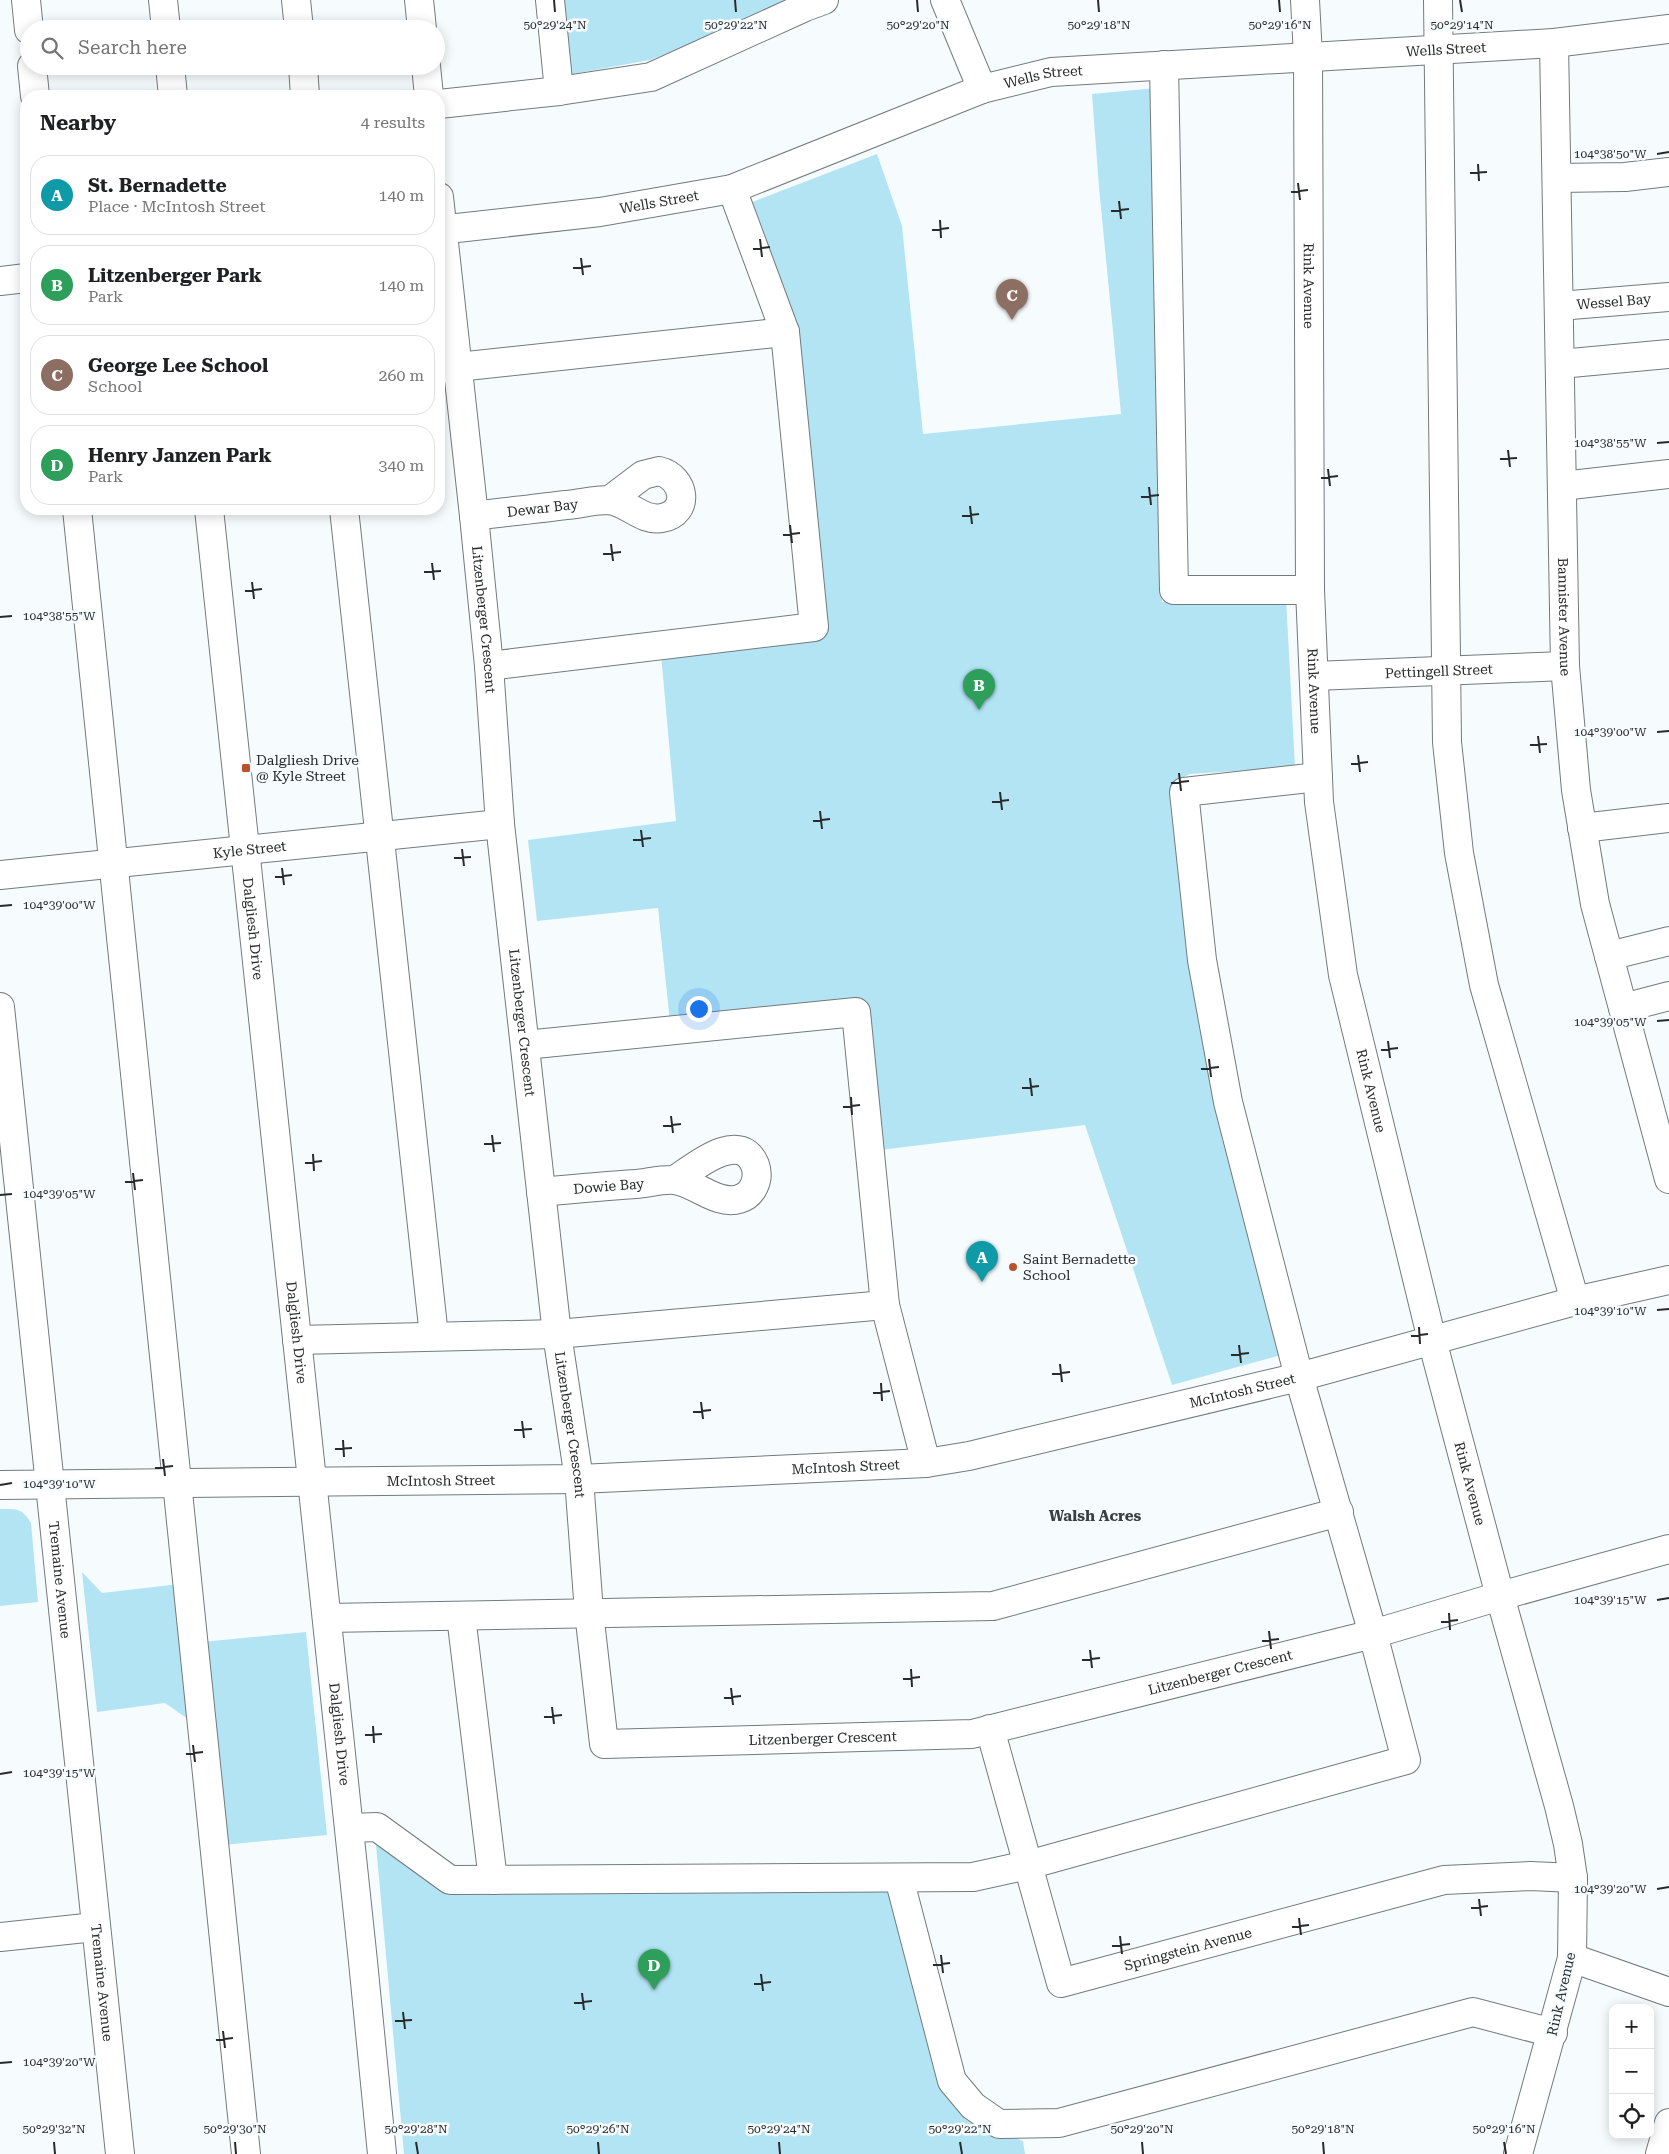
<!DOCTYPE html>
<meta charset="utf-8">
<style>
:root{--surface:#fff;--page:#f6f6f6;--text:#202124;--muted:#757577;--line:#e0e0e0;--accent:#111827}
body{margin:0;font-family:"Roboto Serif",serif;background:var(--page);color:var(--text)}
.controls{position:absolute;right:15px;bottom:15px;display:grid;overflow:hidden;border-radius:10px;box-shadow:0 2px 12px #0003}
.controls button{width:45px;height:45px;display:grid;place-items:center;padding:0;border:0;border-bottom:1px solid var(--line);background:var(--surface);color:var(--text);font:25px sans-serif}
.you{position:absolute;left:698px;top:1008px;width:18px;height:18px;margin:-12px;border:4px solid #fff;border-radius:50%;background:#1a73e8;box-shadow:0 0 0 8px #1a73e833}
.badge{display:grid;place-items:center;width:32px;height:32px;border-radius:50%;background:var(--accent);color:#fff;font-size:16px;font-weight:700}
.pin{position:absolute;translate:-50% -41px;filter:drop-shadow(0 1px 2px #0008)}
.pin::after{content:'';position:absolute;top:26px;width:18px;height:15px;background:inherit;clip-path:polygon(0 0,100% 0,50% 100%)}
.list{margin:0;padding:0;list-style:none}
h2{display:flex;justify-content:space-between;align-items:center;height:65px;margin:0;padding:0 20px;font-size:21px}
h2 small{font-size:16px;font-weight:400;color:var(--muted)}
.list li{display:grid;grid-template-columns:32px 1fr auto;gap:15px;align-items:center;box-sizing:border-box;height:80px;margin:0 10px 10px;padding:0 10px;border:1px solid var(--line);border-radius:20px}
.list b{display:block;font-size:19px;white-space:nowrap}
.list p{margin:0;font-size:16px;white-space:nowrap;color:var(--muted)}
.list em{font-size:16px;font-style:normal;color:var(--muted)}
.icon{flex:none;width:28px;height:28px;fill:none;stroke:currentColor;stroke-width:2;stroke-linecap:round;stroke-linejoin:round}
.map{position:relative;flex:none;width:1669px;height:2154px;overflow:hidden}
.search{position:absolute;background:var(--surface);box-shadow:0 2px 12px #0003;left:20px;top:20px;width:425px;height:55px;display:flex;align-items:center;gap:12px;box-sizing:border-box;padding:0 18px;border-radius:28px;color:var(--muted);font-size:19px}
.panel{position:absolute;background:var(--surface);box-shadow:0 2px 12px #0003;left:20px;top:90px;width:425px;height:425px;border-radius:20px}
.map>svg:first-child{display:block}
.green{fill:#b3e4f4}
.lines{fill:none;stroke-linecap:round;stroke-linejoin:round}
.minor-casing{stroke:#747a7c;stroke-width:30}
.minor{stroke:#fff;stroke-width:28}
.ticks{fill:none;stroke:#282a2b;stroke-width:2}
.poi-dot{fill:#b9512b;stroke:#f6fcfe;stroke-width:2}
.labels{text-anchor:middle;stroke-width:5;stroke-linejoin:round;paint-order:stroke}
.street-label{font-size:14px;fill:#282a2b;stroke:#f6fcfe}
.poi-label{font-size:14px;fill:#282a2b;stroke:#f6fcfe;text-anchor:start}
.neighbourhood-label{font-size:15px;font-weight:bold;fill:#3a3f41;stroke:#f6fcfe}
.ticks-label{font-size:12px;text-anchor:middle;fill:#282a2b;stroke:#f6fcfe;stroke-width:5;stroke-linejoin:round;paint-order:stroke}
</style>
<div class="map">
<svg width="1669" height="2154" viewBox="0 0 1669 2154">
<rect width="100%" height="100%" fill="#f6fcfe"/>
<!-- green -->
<path class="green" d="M 561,0 L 787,0 L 789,4 L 650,60 L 567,75 Z
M 1156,88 L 1162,602 L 1286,598 L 1295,767 L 1190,774 L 1173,782 L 1173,819 L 1191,953 L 1281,1355 L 1172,1385 L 1085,1125 L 880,1150 L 866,1002 L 793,1007 L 670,1022 L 658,908 L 537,921 L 528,840 L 676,821 L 661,654 L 825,634 L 750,203 L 877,154 L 902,226 L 923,434 L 1121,414 L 1099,187 L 1092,94 Z
M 0,1509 C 17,1509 22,1508 31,1523 L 38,1602 L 0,1606 Z
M 82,1572 L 102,1593 L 179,1584 L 195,1724 L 165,1703 L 97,1712 Z
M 306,1632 L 327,1835 L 223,1845 L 202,1642 Z
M 375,1834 L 452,1891 L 892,1887 L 946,2089 L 993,2129 L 1023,2141 L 1025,2154 L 404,2154 Z"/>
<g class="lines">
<defs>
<g id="minor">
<path d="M 26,0 L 29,30"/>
<path d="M 163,0 L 166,29"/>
<path d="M 296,0 L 299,29"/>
<path d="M 419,0 L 422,29"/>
<path d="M 550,0 L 559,91"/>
<path d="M 945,0 L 982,89"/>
<path id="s1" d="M 1305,0 L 1308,56 L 1310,590 L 1319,802 L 1343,975 L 1432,1340 L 1500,1596 L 1559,1806 L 1568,1844 L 1573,1878 L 1572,1958 L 1518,2154"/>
<path d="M 1438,0 L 1447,742 L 1459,853 L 1484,985 L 1575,1301"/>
<path id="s2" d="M 1554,43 L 1565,666 L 1576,790 L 1595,904 L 1669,1179"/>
<path d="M 1164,65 L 1174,590 L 1310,590"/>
<path d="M 32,66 L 35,96"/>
<path d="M 170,66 L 173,96"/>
<path d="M 303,66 L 305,96"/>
<path d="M 426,66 L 429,96"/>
<path d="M 439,104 L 559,91 L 651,77 L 805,7 L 824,0"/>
<path d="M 1557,178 L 1625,177 L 1669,172"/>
<path id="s3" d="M 439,197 L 474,516 L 489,666 L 500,824 L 557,1334 L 579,1479 L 589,1612 L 604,1744 L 972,1734 L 1373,1634 L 1500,1596 L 1669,1549"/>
<path id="s4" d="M 439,230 L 600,212 L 732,189 L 982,89 L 1051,72 L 1554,43 L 1669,29"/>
<path d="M 0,281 L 26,278"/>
<path id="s5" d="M 1559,306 L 1669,297"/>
<path d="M 1560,364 L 1669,354"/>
<path d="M 439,369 L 785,332"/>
<path d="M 1562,486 L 1669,474"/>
<path d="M 77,509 L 246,2154"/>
<path id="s6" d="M 209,509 C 265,1057 329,1605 382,2154"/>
<path d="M 344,509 L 434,1336"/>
<path id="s7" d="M 474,516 C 505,512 535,509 566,505 C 580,504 594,500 608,500 C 627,501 642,522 662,518 C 691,513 685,477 659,471 L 643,475 L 610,500"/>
<path d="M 489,666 L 814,627 L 785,332 L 732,189"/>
<path id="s8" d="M 1314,676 L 1565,666"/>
<path d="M 1582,828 L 1669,818"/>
<path id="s9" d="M 0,875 L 500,824"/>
<path d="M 1609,956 L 1669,941"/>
<path id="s10" d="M 0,1007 L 120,2154"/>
<path d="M 1623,1008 L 1669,996"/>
<path d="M 525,1045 L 856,1012 L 885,1305 L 926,1463"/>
<path id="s11" d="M 541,1192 C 573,1189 605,1186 636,1184 C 648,1183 662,1179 674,1180 C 695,1182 717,1206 739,1199 C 753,1195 760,1179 755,1165 C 740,1128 693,1168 675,1180"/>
<path d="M 297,1340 L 557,1334 L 885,1305"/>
<path id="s12" d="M 0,1485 L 579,1479 L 926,1463 L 969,1456 L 1299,1377 L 1575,1301 L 1669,1280"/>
<path d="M 461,1616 L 493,1880"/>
<path d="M 327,1618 L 993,1606 L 1339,1512"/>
<path id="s13" d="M 990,1729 L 1061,1983 L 1444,1880 L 1531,1876 L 1573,1878"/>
<path d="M 351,1828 L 377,1827 L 450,1880 L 973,1877 L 1028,1865 L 1406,1760 L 1373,1634 L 1299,1377 L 1228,1102 L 1202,960 L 1184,792 L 1318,777"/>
<path d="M 899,1878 L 952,2081 L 973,2106 L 999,2124 L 1059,2123 L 1473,2012 L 1553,2033"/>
<path d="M 0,1937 L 95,1927"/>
<path d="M 1572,1958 L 1669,1992"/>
<path d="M 1660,2154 L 1669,2123"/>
</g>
</defs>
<!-- minor casing -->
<use href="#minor" class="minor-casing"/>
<!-- minor -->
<use href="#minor" class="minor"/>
</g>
<!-- ticks -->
<path class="ticks" d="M 554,0 L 555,12M 735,0 L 736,12M 917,0 L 918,12M 1098,0 L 1099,12M 1279,0 L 1280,12M 1460,0 L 1462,12M 1657,154 L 1669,152M 1478,164 L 1479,181M 1470,173 L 1487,172M 1298,183 L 1300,200M 1291,192 L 1308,190M 1119,201 L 1121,219M 1111,211 L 1129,209M 940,220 L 941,238M 932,230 L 949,228M 760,239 L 762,257M 753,249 L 770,247M 581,258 L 583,275M 573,268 L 591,266M 1657,443 L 1669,442M 1508,450 L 1510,467M 1500,459 L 1517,458M 1328,469 L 1330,486M 1321,478 L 1338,476M 1149,487 L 1151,505M 1141,497 L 1159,495M 970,506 L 972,524M 962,516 L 979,514M 790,525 L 792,543M 783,535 L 800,533M 611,544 L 613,561M 603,554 L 621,552M 432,563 L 434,580M 424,572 L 441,571M 252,582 L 254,599M 245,591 L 262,589M 0,617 L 12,616M 1657,732 L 1669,731M 1538,736 L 1540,753M 1530,745 L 1547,744M 1358,755 L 1360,772M 1351,764 L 1368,762M 1179,773 L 1181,791M 1171,783 L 1189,781M 1000,792 L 1002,810M 992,802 L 1009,800M 820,811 L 822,829M 813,821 L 830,819M 641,830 L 643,847M 633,840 L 651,838M 462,849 L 464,866M 454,858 L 471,857M 282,868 L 284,885M 275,877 L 292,875M 0,906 L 12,905M 1657,1021 L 1669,1020M 1388,1041 L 1390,1058M 1381,1050 L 1398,1048M 1209,1059 L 1211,1077M 1201,1069 L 1219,1067M 1030,1078 L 1032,1096M 1022,1088 L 1039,1086M 851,1097 L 852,1115M 843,1107 L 860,1105M 671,1116 L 673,1133M 663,1126 L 681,1124M 492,1135 L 494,1152M 484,1144 L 501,1143M 313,1154 L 314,1171M 305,1163 L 322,1161M 133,1173 L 135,1190M 125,1182 L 143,1180M 0,1195 L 12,1194M 1657,1310 L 1669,1309M 1419,1327 L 1420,1344M 1411,1336 L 1428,1334M 1239,1345 L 1241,1363M 1231,1355 L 1249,1353M 1060,1364 L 1062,1382M 1052,1374 L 1070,1372M 881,1383 L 882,1401M 873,1393 L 890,1391M 701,1402 L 703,1419M 693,1412 L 711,1410M 522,1421 L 524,1438M 514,1430 L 532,1429M 343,1440 L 344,1457M 335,1449 L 352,1448M 163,1459 L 165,1476M 155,1468 L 173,1466M 0,1485 L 12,1483M 1657,1600 L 1669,1598M 1449,1613 L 1450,1630M 1441,1622 L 1458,1620M 1269,1631 L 1271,1649M 1262,1641 L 1279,1639M 1090,1650 L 1092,1668M 1082,1660 L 1100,1658M 911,1669 L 912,1687M 903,1679 L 920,1677M 731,1688 L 733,1705M 724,1698 L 741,1696M 552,1707 L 554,1724M 544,1717 L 562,1715M 373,1726 L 374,1743M 365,1735 L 382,1734M 193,1745 L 195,1762M 186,1754 L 203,1752M 0,1774 L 12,1772M 1657,1889 L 1669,1887M 1479,1899 L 1481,1916M 1471,1908 L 1488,1906M 1299,1918 L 1301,1935M 1292,1927 L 1309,1925M 1120,1936 L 1122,1954M 1112,1946 L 1130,1944M 941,1955 L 943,1973M 933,1965 L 950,1963M 761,1974 L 763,1991M 754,1984 L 771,1982M 582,1993 L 584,2010M 574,2003 L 592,2001M 403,2012 L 405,2029M 395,2021 L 412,2020M 223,2031 L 225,2048M 216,2040 L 233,2038M 0,2063 L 12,2062M 54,2142 L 55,2154M 235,2142 L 236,2154M 416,2142 L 418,2154M 598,2142 L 599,2154M 779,2142 L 780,2154M 960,2142 L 962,2154M 1142,2142 L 1143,2154M 1323,2142 L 1324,2154M 1504,2142 L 1506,2154"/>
<!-- markers -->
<g class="poi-dot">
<rect x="241" y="763" width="10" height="10" rx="2.5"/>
<circle cx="1013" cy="1267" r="5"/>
</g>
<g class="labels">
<!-- street labels -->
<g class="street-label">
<text dy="5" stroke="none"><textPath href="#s4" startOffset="1032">Wells Street</textPath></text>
<text dy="5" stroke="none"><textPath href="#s4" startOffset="628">Wells Street</textPath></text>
<text dy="5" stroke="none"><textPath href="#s4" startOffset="222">Wells Street</textPath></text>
<text dy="5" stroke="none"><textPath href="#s1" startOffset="286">Rink Avenue</textPath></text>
<text dy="5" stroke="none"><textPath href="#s5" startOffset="55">Wessel Bay</textPath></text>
<text dy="5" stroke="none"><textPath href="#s7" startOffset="69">Dewar Bay</textPath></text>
<text dy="5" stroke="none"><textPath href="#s2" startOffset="574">Bannister Avenue</textPath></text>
<text dy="5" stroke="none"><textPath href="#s3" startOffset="425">Litzenberger Crescent</textPath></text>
<text dy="5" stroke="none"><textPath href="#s8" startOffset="125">Pettingell Street</textPath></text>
<text dy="5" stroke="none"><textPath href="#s1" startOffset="691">Rink Avenue</textPath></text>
<text dy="5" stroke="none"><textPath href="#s9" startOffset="251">Kyle Street</textPath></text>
<text dy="5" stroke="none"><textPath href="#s6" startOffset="422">Dalgliesh Drive</textPath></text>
<text dy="5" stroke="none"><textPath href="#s3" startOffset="830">Litzenberger Crescent</textPath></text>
<text dy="5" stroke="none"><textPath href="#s1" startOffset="1096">Rink Avenue</textPath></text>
<text dy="5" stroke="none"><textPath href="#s11" startOffset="68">Dowie Bay</textPath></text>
<text dy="5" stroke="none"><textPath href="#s6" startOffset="828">Dalgliesh Drive</textPath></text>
<text dy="5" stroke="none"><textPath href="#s12" startOffset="1251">McIntosh Street</textPath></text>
<text dy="5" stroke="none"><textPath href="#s3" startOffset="1235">Litzenberger Crescent</textPath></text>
<text dy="5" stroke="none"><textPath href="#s12" startOffset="846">McIntosh Street</textPath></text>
<text dy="5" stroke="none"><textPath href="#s12" startOffset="441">McIntosh Street</textPath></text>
<text dy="5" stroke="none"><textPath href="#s1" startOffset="1501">Rink Avenue</textPath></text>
<text dy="5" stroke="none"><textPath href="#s10" startOffset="576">Tremaine Avenue</textPath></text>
<text dy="5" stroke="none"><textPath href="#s3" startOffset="2180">Litzenberger Crescent</textPath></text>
<text dy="5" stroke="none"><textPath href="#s6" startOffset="1232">Dalgliesh Drive</textPath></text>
<text dy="5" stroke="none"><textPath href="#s3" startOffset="1775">Litzenberger Crescent</textPath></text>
<text dy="5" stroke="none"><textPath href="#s13" startOffset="395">Springstein Avenue</textPath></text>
<text dy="5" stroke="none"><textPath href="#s10" startOffset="981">Tremaine Avenue</textPath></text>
<text transform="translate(1561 1994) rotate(-77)" y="5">Rink Avenue</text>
</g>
<!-- poi labels -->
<g class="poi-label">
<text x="256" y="765">Dalgliesh Drive<tspan x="256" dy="16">@ Kyle Street</tspan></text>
<text x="1023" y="1264">Saint Bernadette<tspan x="1023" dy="16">School</tspan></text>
</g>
<!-- neighbourhood labels -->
<g class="neighbourhood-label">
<text x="1095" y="1521">Walsh Acres</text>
</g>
</g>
<g class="ticks-label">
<text x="555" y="29">50°29'24"N</text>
<text x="736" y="29">50°29'22"N</text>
<text x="918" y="29">50°29'20"N</text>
<text x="1099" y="29">50°29'18"N</text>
<text x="1280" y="29">50°29'16"N</text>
<text x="1462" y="29">50°29'14"N</text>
<text x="1610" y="158">104°38'50"W</text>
<text x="1610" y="447">104°38'55"W</text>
<text x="59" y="620">104°38'55"W</text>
<text x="1610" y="736">104°39'00"W</text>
<text x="59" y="909">104°39'00"W</text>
<text x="1610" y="1026">104°39'05"W</text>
<text x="59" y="1198">104°39'05"W</text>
<text x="1610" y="1315">104°39'10"W</text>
<text x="59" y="1488">104°39'10"W</text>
<text x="1610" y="1604">104°39'15"W</text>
<text x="59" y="1777">104°39'15"W</text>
<text x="1610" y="1893">104°39'20"W</text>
<text x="59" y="2066">104°39'20"W</text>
<text x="54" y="2133">50°29'32"N</text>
<text x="235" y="2133">50°29'30"N</text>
<text x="416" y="2133">50°29'28"N</text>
<text x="598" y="2133">50°29'26"N</text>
<text x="779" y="2133">50°29'24"N</text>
<text x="960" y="2133">50°29'22"N</text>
<text x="1142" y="2133">50°29'20"N</text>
<text x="1323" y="2133">50°29'18"N</text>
<text x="1504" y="2133">50°29'16"N</text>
</g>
</svg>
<div class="controls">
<button>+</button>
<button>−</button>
<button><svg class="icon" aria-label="locate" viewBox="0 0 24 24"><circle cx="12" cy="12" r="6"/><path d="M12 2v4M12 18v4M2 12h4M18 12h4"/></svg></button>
</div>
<div class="you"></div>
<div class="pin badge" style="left:982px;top:1282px;background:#0f9aa8">A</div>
<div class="pin badge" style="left:979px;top:710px;background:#2e9e5b">B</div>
<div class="pin badge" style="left:1012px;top:320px;background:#8d6e63">C</div>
<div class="pin badge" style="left:654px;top:1990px;background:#2e9e5b">D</div>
<div class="search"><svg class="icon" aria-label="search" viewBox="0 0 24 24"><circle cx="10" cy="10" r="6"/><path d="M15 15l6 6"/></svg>Search here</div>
<section class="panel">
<h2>Nearby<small>4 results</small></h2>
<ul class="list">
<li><span class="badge" style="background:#0f9aa8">A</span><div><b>St. Bernadette</b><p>Place · McIntosh Street</p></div><em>140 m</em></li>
<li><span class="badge" style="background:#2e9e5b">B</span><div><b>Litzenberger Park</b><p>Park</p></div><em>140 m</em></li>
<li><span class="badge" style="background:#8d6e63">C</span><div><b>George Lee School</b><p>School</p></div><em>260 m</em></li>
<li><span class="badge" style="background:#2e9e5b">D</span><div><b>Henry Janzen Park</b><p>Park</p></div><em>340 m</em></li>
</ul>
</section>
</div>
